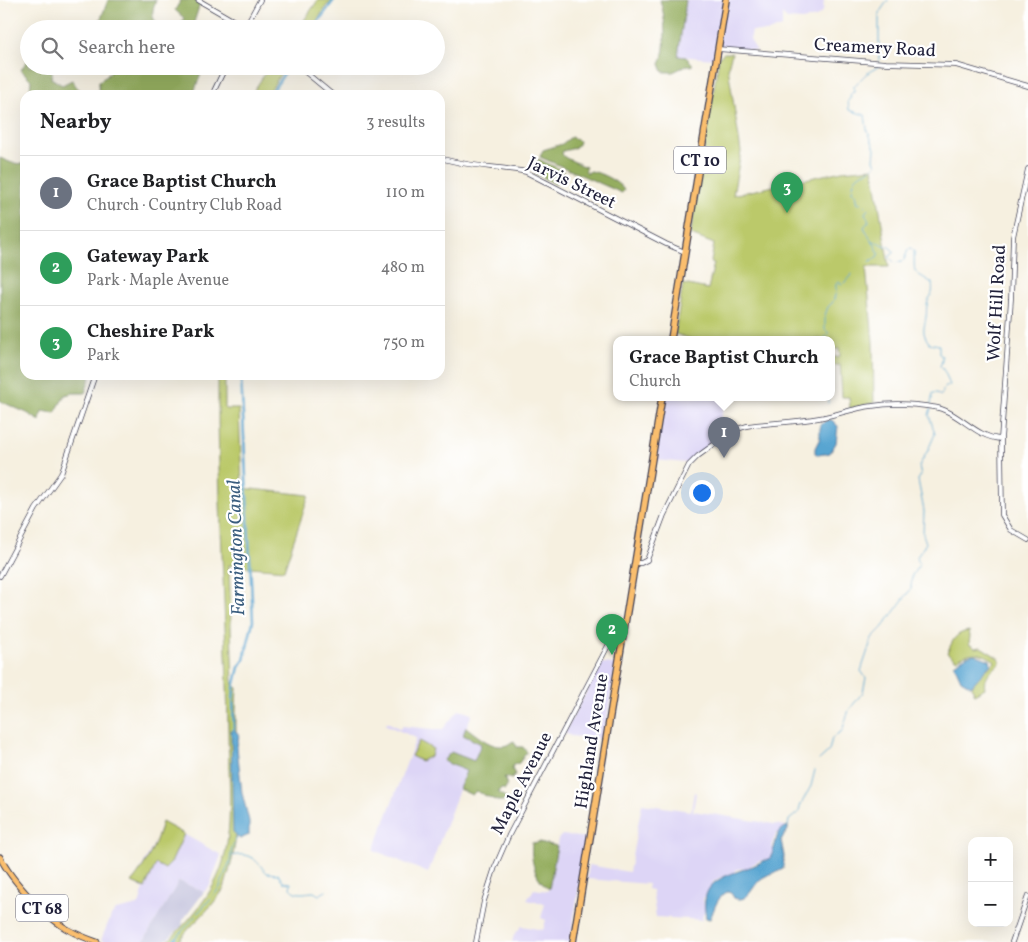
<!DOCTYPE html>
<meta charset="utf-8">
<style>
:root{--surface:#fff;--page:#f2f2f2;--text:#202124;--muted:#757577;--line:#e0e0e0;--accent:#0f766e}
body{margin:0;font-family:Vollkorn,serif;background:var(--page);color:var(--text)}
.controls{position:absolute;right:15px;bottom:15px;display:grid;overflow:hidden;border-radius:10px;box-shadow:0 5px 20px #0002}
.controls button{width:45px;height:45px;display:grid;place-items:center;padding:0;border:0;border-bottom:1px solid var(--line);background:var(--surface);color:var(--text);font:25px sans-serif}
.you{position:absolute;left:701px;top:492px;width:18px;height:18px;margin:-12px;border:4px solid #fff;border-radius:50%;background:#1a73e8;box-shadow:0 0 0 8px #1a73e833}
.badge{display:grid;place-items:center;width:32px;height:32px;border-radius:50%;background:var(--accent);color:#fff;font-size:16px;font-weight:700}
.pin{position:absolute;translate:-50% -41px;filter:drop-shadow(0 1px 2px #0008)}
.pin::after{content:'';position:absolute;top:26px;width:18px;height:15px;background:inherit;clip-path:polygon(0 0,100% 0,50% 100%)}
.popup{position:absolute;left:613px;top:336px;width:222px;height:65px;box-sizing:border-box;display:grid;place-content:center;border-radius:10px;background:var(--surface);filter:drop-shadow(0 1px 4px #0005);font-size:16px;white-space:nowrap;color:var(--muted)}
.popup b{font-size:19px;color:var(--text)}
.popup::after{content:'';position:absolute;left:50%;top:100%;margin-left:-10px;border:10px solid transparent;border-top-color:var(--surface)}
.list{margin:0;padding:0;list-style:none}
h2{display:flex;justify-content:space-between;align-items:center;height:65px;margin:0;padding:0 20px;font-size:21px}
h2 small{font-size:16px;font-weight:400;color:var(--muted)}
.list li{display:grid;grid-template-columns:32px 1fr auto;gap:15px;align-items:center;box-sizing:border-box;height:75px;padding:0 20px;border-top:1px solid var(--line)}
.list b{display:block;font-size:19px;white-space:nowrap}
.list p{margin:0;font-size:16px;white-space:nowrap;color:var(--muted)}
.list em{font-size:16px;font-style:normal;color:var(--muted)}
.icon{flex:none;width:28px;height:28px;fill:none;stroke:currentColor;stroke-width:2;stroke-linecap:round;stroke-linejoin:round}
.map{position:relative;flex:none;width:1028px;height:942px;overflow:hidden}
.search{position:absolute;background:var(--surface);box-shadow:0 5px 20px #0002;left:20px;top:20px;width:425px;height:55px;display:flex;align-items:center;gap:12px;box-sizing:border-box;padding:0 18px;border-radius:28px;color:var(--muted);font-size:19px}
.panel{position:absolute;background:var(--surface);box-shadow:0 5px 20px #0002;left:20px;top:90px;width:425px;height:290px;border-radius:15px}
.map>svg:first-child{display:block}
.built{fill:#ddd5f6}
.industrial{fill:#c2c1dc}
.green{fill:#bbc96b;stroke:#6e7653}
.forest{fill:#94ad5f;stroke:#5b684d}
.water{fill:#58a5d1;stroke:#3d6486}
.lines{fill:none;stroke-linecap:round;stroke-linejoin:round}
.stream{stroke:#58a5d1;stroke-width:1}
.canal{stroke:#58a5d1;stroke-width:2.5}
.minor-casing{stroke:#424154;stroke-width:5.5}
.major-casing{stroke:#424154;stroke-width:7}
.highway-casing{stroke:#424154;stroke-width:8}
.minor{stroke:#fff;stroke-width:4}
.major{stroke:#fabe6e;stroke-width:5}
.highway{stroke:#fabe6e;stroke-width:5.5}
.labels{text-anchor:middle;stroke-width:4.5;stroke-linejoin:round;paint-order:stroke}
.shield{fill:#fff;stroke:#646476;stroke-width:1}
.shield-label{font-size:16px;font-weight:bold;fill:#22223b}
.street-label{font-size:18px;fill:#22223b;stroke:#fff}
.water-label{font-size:19px;font-style:italic;fill:#3a5d7e;stroke:#fff}
</style>
<div class="map">
<svg width="1028" height="942" viewBox="0 0 1028 942">
<rect width="100%" height="100%" fill="#fff"/>
<filter id="ink" filterUnits="userSpaceOnUse"><feTurbulence type="fractalNoise" baseFrequency=".02" numOctaves="2"/><feDisplacementMap in="SourceGraphic" scale="10" xChannelSelector="R" yChannelSelector="G"/><feConvolveMatrix kernelMatrix="1 2 1 2 8 2 1 2 1" color-interpolation-filters="sRGB"/></filter>
<filter id="wash" filterUnits="userSpaceOnUse"><feTurbulence type="fractalNoise" baseFrequency=".0096" numOctaves="4" result="noise"/><feDisplacementMap in="SourceGraphic" scale="20" xChannelSelector="R" yChannelSelector="G"/><feGaussianBlur stdDeviation="1.12" result="paint"/><feColorMatrix in="noise" values="0 0 0 0 0 0 0 0 0 0 0 0 0 0 0 0 0 1.4 0 .05"/><feComposite in="paint" operator="in"/></filter>
<g filter="url(#wash)">
<rect width="100%" height="100%" fill="#f6f0e0"/>
<!-- built -->
<path class="built" d="M 686,0 L 824,0 L 823,11 L 816,17 L 802,20 L 787,19 L 782,14 L 782,27 L 768,32 L 752,31 L 750,40 L 757,51 L 723,46 L 714,59 L 678,56 Z
M 665,397 L 725,397 L 719,431 L 721,436 L 695,455 L 687,463 L 655,460 Z
M 602,663 L 616,664 L 604,738 L 600,739 L 571,736 L 566,734 L 566,730 Z
M 459,710 L 472,714 L 463,735 L 481,744 L 474,762 L 451,752 L 443,761 L 466,771 L 428,873 L 374,850 L 416,738 L 386,725 L 387,722 L 402,729 L 402,726 L 442,730 Z
M 694,792 L 696,793 L 693,811 L 786,826 L 781,833 L 777,833 L 773,841 L 772,854 L 774,858 L 758,861 L 747,868 L 737,869 L 732,874 L 719,878 L 714,881 L 703,899 L 704,907 L 710,906 L 705,910 L 702,918 L 704,920 L 656,917 L 652,890 L 647,889 L 648,884 L 587,879 L 589,865 L 629,872 L 642,804 L 691,811 Z
M 162,822 L 221,855 L 210,885 L 204,892 L 179,881 L 143,942 L 105,942 L 101,940 L 111,916 L 116,910 L 139,905 L 144,889 L 132,882 L 137,876 L 158,836 Z
M 562,835 L 587,838 L 570,942 L 512,942 L 514,935 L 522,926 L 543,930 L 546,920 L 541,918 L 545,904 L 527,900 L 534,889 L 548,891 L 558,839 Z"/>
<!-- industrial -->
<path class="industrial" d="M 179,881 L 204,892 L 183,920 L 182,926 L 164,942 L 143,942 Z"/>
<!-- green -->
<path class="green" d="M 318,0 L 333,0 L 330,4 L 327,5 L 312,29 L 298,29 Z
M 724,53 L 732,53 L 728,67 L 741,152 L 733,195 L 842,171 L 873,168 L 889,267 L 866,267 L 873,341 L 874,403 L 850,408 L 849,397 L 842,397 L 840,365 L 832,366 L 832,358 L 840,356 L 839,349 L 832,349 L 832,339 L 692,339 L 675,334 L 683,284 L 708,289 L 714,263 L 711,262 L 714,244 L 691,235 L 691,231 L 719,57 Z
M 270,66 L 285,66 L 268,95 L 251,95 Z
M 218,375 L 225,375 L 225,409 L 239,409 L 242,488 L 309,495 L 284,570 L 229,565 L 233,685 L 237,688 C 232,750 247,814 228,875 C 226,881 225,889 221,893 C 209,911 190,925 178,942 L 167,942 C 190,919 213,895 223,862 C 234,824 228,767 228,727 C 226,610 217,492 218,375 Z
M 969,631 L 970,636 L 969,644 L 975,648 L 981,647 L 1000,659 L 1000,663 C 993,671 982,676 985,688 L 974,694 L 972,686 L 979,676 L 993,664 L 995,661 C 982,652 970,650 957,660 L 947,653 C 953,641 954,633 969,631 Z
M 419,741 L 433,749 L 431,756 L 421,761 L 411,756 Z
M 162,822 L 184,834 L 171,863 L 165,869 L 156,864 L 145,888 L 132,882 C 146,865 157,842 162,822 Z"/>
<!-- forest -->
<path class="forest" d="M 108,0 L 156,0 C 151,14 150,20 165,29 L 97,29 Z
M 181,0 L 194,0 L 200,4 L 194,22 L 200,29 L 179,29 L 184,18 L 175,10 Z
M 660,0 L 686,0 L 678,56 L 686,57 L 692,63 L 692,66 L 688,65 L 673,72 L 663,72 L 660,64 C 667,48 666,17 660,0 Z
M 29,58 L 29,66 L 53,66 L 51,78 L 62,85 L 72,80 L 82,95 L 28,95 L 30,90 L 31,80 L 21,70 Z
M 114,66 L 204,66 L 193,95 L 98,95 L 99,81 L 107,76 Z
M 571,137 L 579,141 C 578,149 570,149 563,151 L 562,154 L 566,158 L 586,167 L 585,170 L 587,173 L 591,171 C 601,173 618,181 624,190 L 622,193 L 540,157 L 543,150 L 562,144 Z
M 0,158 L 12,163 L 25,164 L 25,375 L 91,375 L 85,393 L 73,393 L 65,395 L 55,413 L 42,411 L 40,421 L 27,413 L 0,401 Z
M 538,159 L 564,171 L 555,184 L 535,173 L 534,168 Z
M 466,727 C 477,735 492,750 507,745 C 509,744 511,742 514,741 L 517,747 L 523,747 L 527,752 L 519,763 L 513,765 L 512,769 L 515,774 L 512,779 L 504,777 L 507,785 L 505,790 L 501,788 L 498,792 L 506,798 L 505,801 L 497,801 L 476,791 L 472,795 L 459,789 L 466,771 L 443,761 L 451,752 L 474,761 L 481,744 L 463,735 Z
M 539,842 L 557,846 L 549,889 C 535,878 530,861 532,843 Z"/>
<!-- water -->
<path class="water" d="M 827,420 L 832,420 L 838,426 L 836,443 L 830,453 L 818,455 L 815,453 L 815,448 C 816,445 818,443 819,440 C 822,432 816,426 827,420 Z
M 974,654 L 990,660 L 991,664 L 971,686 L 961,680 L 954,664 L 967,656 Z
M 231,731 L 236,731 L 239,735 L 237,747 L 242,793 L 249,821 L 249,835 L 240,839 L 233,833 Z
M 788,826 L 788,830 L 781,840 L 784,856 L 783,869 C 777,873 770,873 764,877 C 752,883 750,904 734,898 L 730,891 C 717,895 715,908 710,919 L 706,918 C 699,882 720,878 747,868 C 755,866 761,861 769,859 C 778,848 772,832 788,826 Z"/>
<g class="lines">
<!-- stream -->
<path class="stream" d="M 888,0 L 879,13 L 879,66 L 866,74 L 854,86 L 854,91 L 850,95 L 851,97 L 848,101 L 849,110 L 865,115 L 867,129 L 875,149 L 874,160 L 876,165 C 863,177 854,169 852,192 L 856,194 L 858,204 L 861,202 L 868,209 L 865,213 L 869,221 L 864,227 L 871,240 L 889,247 L 895,252 L 889,257 L 895,263 L 904,260 L 908,250 L 911,248 L 914,251 C 915,277 911,269 932,283 C 934,298 929,294 927,305 C 926,309 927,313 926,317 C 924,330 921,331 929,343 L 939,345 L 939,354 L 942,356 L 942,361 L 940,366 C 946,371 947,379 950,385 L 944,388 L 942,394 L 940,396 L 937,393 L 933,393 L 931,404
M 316,23 L 318,29
M 869,262 L 877,257 L 879,253 L 872,240
M 844,283 L 852,274
M 824,339 L 829,333 L 825,330 L 825,315 L 828,307 L 833,302 L 836,292 L 836,284 L 839,282 L 842,284
M 828,397 L 828,403
M 819,760 L 829,751 L 832,738 L 842,731 L 849,710 L 863,692 L 866,678 L 861,671 L 872,638 L 882,628 L 911,589 L 912,575 L 919,565 L 917,557 L 926,543 L 923,534 L 924,511 L 918,480 L 921,475 L 919,466 L 928,450 L 935,434 L 929,415 L 931,408
M 788,826 L 789,820 L 799,812 L 800,806 L 811,786 L 815,770
M 232,856 C 251,851 256,861 267,873 L 278,874 L 283,882 L 291,883 L 290,888 C 296,896 306,892 314,892 L 319,895 L 326,891
M 176,938 L 219,889 L 230,861 L 232,847 L 237,838"/>
<!-- canal -->
<path class="canal" d="M 313,29 L 334,0
M 270,95 L 289,66
M 234,732 L 233,700 L 234,688 L 239,667 L 244,660 L 253,621 L 241,375
M 173,942 L 176,938"/>
</g>
</g>
<g filter="url(#ink)">
<g class="lines">
<defs>
<path id="minor" d="M 198,0 L 248,29
M 244,29 L 260,0
M 718,49 L 886,63 L 956,65 L 1028,86
M 298,66 L 333,95
M 212,95 L 226,66
M 440,158 C 468,167 498,166 526,172 L 666,244 L 685,252
M 1028,169 L 1013,237 L 1011,299 L 1001,439 L 1002,515 L 1011,530 L 1028,540
M 635,563 L 641,563 L 647,560 L 664,515 L 689,465 L 698,456 L 734,430 L 747,426 C 771,423 796,422 819,418 C 837,415 854,408 872,406 C 890,403 914,404 933,407 C 958,410 975,438 1001,439
M 0,576 L 36,509 L 61,474 L 95,375
M 610,644 L 623,637
M 476,942 L 484,901 L 495,867 L 509,835 L 611,640 L 618,636 L 623,637
M 1012,942 L 1028,896"/>
<path id="major" d="M 0,857 C 11,880 46,918 69,930 C 78,935 88,939 97,942"/>
<path id="highway" d="M 671,339 L 726,0
M 573,942 L 662,397"/>
</defs>
<!-- minor casing -->
<use href="#minor" class="minor-casing"/>
<!-- major casing -->
<use href="#major" class="major-casing"/>
<!-- highway casing -->
<use href="#highway" class="highway-casing"/>
<!-- minor -->
<use href="#minor" class="minor"/>
<!-- major -->
<use href="#major" class="major"/>
<!-- highway -->
<use href="#highway" class="highway"/>
</g>
</g>
<g class="labels">
<!-- shield labels -->
<g class="shield">
<rect x="674" y="146.5" width="52" height="27" rx="4"/>
<rect x="16" y="894.5" width="52" height="27" rx="4"/>
</g>
<g class="shield-label">
<text x="700" y="166">CT 10</text>
<text x="42" y="914">CT 68</text>
</g>
<!-- street labels -->
<g class="street-label">
<text transform="translate(875 47) rotate(3)" y="6">Creamery Road</text>
<text transform="translate(572 182) rotate(26)" y="6">Jarvis Street</text>
<text transform="translate(996 303) rotate(-87)" y="6">Wolf Hill Road</text>
<text transform="translate(591 741) rotate(-81)" y="6">Highland Avenue</text>
<text transform="translate(521 783) rotate(-63)" y="6">Maple Avenue</text>
</g>
<!-- water labels -->
<g class="water-label">
<text transform="translate(235 548) rotate(-92)" y="7">Farmington Canal</text>
</g>
</g>
</svg>
<div class="controls">
<button>+</button>
<button>−</button>
</div>
<div class="you"></div>
<div class="pin badge" style="left:724px;top:458px;background:#6b7280">1</div>
<div class="popup"><b>Grace Baptist Church</b>Church</div>
<div class="pin badge" style="left:612px;top:655px;background:#2e9e5b">2</div>
<div class="pin badge" style="left:787px;top:213px;background:#2e9e5b">3</div>
<div class="search"><svg class="icon" aria-label="search" viewBox="0 0 24 24"><circle cx="10" cy="10" r="6"/><path d="M15 15l6 6"/></svg>Search here</div>
<section class="panel">
<h2>Nearby<small>3 results</small></h2>
<ul class="list">
<li><span class="badge" style="background:#6b7280">1</span><div><b>Grace Baptist Church</b><p>Church · Country Club Road</p></div><em>110 m</em></li>
<li><span class="badge" style="background:#2e9e5b">2</span><div><b>Gateway Park</b><p>Park · Maple Avenue</p></div><em>480 m</em></li>
<li><span class="badge" style="background:#2e9e5b">3</span><div><b>Cheshire Park</b><p>Park</p></div><em>750 m</em></li>
</ul>
</section>
</div>
